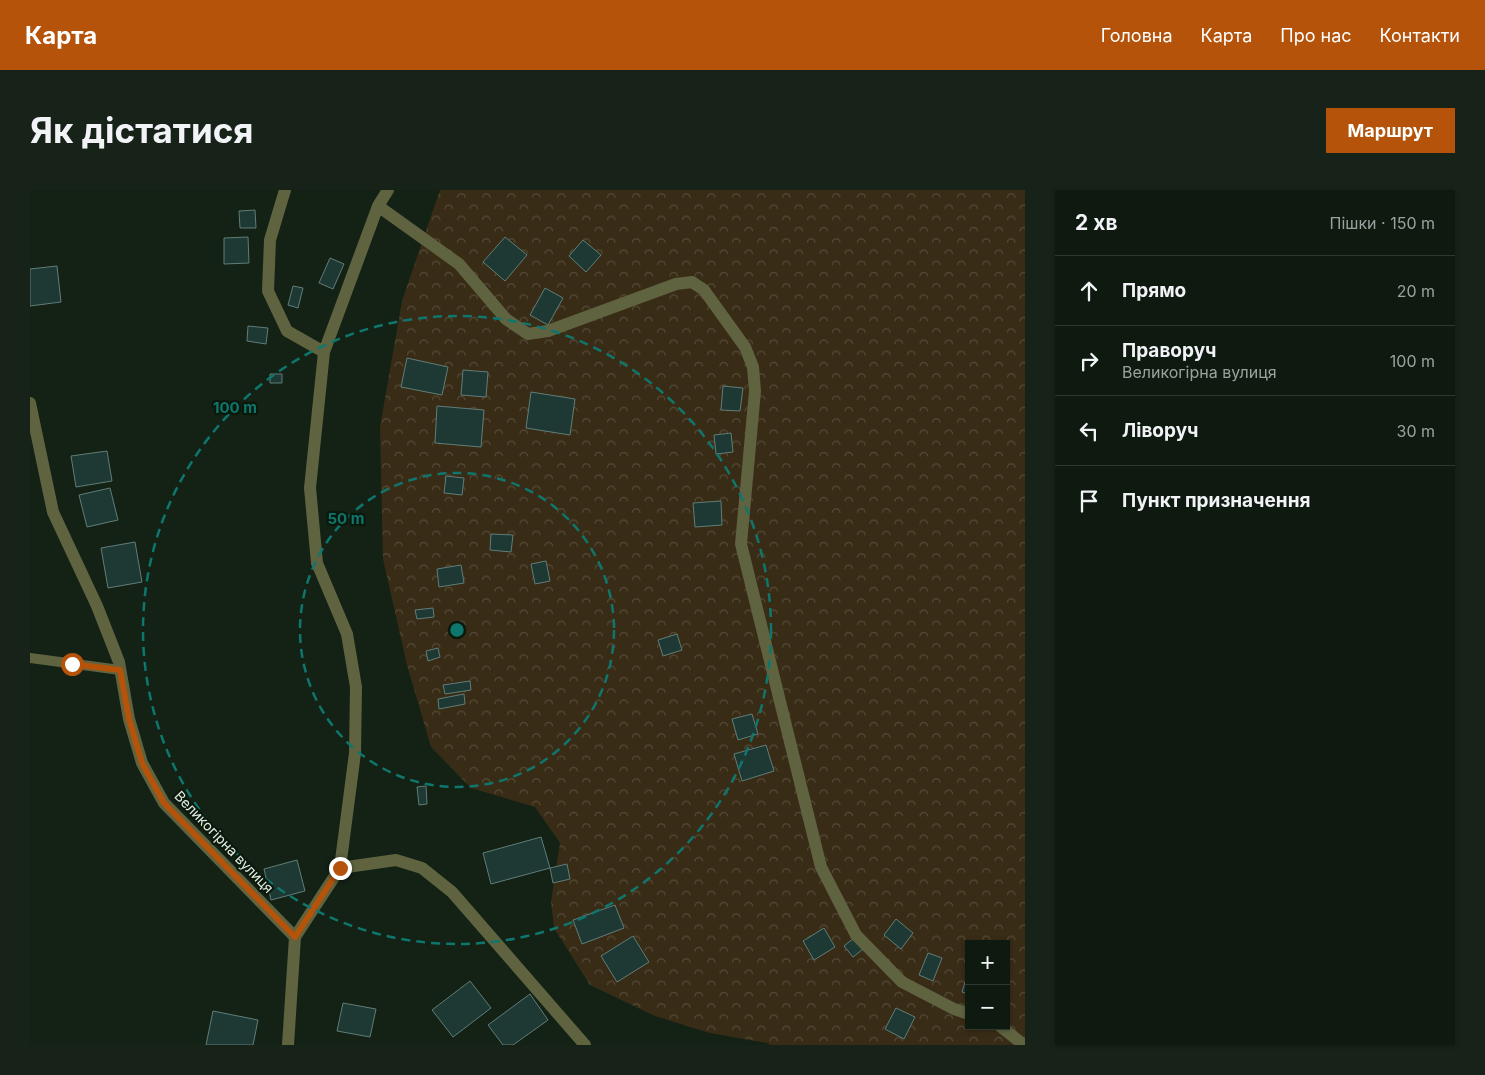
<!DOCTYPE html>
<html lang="uk">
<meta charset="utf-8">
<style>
:root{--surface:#0e1a10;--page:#172319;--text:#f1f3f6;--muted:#9ba19f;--line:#2e3830;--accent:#b45309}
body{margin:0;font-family:Inter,sans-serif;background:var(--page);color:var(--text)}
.controls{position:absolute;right:15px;bottom:15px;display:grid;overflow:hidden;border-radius:0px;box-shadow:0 1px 4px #0004}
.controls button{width:45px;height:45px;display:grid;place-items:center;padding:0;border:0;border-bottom:1px solid var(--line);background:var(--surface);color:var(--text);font:25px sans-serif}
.stop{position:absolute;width:15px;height:15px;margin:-11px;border:4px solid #b45309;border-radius:50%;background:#fff}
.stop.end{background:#b45309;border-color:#fff;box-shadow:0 1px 5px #0008}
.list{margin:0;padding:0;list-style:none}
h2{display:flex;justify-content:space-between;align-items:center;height:65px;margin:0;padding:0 20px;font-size:21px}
h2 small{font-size:16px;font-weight:400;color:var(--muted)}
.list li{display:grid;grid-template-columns:32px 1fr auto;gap:15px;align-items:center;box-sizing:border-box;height:70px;padding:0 20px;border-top:1px solid var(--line)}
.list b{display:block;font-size:19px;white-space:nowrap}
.list p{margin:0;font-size:16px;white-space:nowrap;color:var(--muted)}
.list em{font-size:16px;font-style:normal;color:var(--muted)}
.icon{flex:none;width:28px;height:28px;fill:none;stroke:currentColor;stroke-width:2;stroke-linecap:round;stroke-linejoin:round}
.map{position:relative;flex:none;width:995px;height:855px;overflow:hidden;border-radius:0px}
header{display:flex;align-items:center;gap:30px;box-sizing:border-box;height:70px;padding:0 25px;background:var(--accent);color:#fff}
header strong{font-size:24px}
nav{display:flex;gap:28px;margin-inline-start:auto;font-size:18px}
.intro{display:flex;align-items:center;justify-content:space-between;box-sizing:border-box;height:120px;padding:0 30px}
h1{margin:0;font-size:35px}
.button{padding:12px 22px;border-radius:0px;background:var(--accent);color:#fff;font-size:18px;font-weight:700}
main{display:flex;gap:30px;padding:0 30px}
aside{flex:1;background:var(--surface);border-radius:0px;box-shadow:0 1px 4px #0004}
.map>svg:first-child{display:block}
.forest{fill:url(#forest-crowns);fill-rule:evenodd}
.building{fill:#1e3834;stroke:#617d78}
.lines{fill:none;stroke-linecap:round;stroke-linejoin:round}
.lane{stroke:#5f6340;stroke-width:10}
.street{stroke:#5f6340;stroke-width:12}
.route{stroke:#b45309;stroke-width:6}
.ring{fill:none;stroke:#0f766e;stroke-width:2.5;stroke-dasharray:9 6}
.labels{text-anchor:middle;stroke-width:4.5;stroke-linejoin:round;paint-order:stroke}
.street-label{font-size:14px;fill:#e1ebe2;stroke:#0a190c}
.centre{fill:#0f766e;stroke:#0a190c;stroke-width:2.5}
.ring-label{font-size:15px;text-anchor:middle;font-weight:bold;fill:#0f766e;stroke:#0a190c;stroke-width:4.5;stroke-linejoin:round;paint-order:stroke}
</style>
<header>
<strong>Карта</strong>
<nav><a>Головна</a><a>Карта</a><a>Про нас</a><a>Контакти</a></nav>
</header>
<div class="intro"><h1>Як дістатися</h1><a class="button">Маршрут</a></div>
<main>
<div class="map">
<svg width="995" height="855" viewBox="0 0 995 855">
<defs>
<pattern id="forest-crowns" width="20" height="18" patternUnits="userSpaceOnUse" patternTransform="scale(1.25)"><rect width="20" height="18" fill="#392c16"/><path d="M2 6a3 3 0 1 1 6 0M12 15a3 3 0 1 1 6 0" fill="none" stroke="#554b38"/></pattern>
</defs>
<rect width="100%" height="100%" fill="#132215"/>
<!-- forest -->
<path class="forest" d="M 410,0 L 995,0 L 995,855 L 740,855 L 737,853 L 680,843 L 625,826 L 560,795 L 524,738 L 521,712 L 530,653 L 505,617 L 441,598 L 401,557 L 377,475 L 353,369 L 350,237 L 372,111 ZM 939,754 L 976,754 L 976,836 L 939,836 Z"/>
<!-- building -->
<path class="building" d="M 225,20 L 226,38 L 210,38 L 209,21 Z
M 218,47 L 219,73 L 194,74 L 194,48 Z
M 475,47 L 497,65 L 475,91 L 453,72 Z
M 553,50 L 571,65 L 556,82 L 539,66 Z
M 300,68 L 314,74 L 303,99 L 289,93 Z
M 27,76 L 31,112 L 0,116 L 0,79 Z
M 263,96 L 273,98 L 268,118 L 258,115 Z
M 515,98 L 533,108 L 518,135 L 500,125 Z
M 218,136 L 238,138 L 236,154 L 217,151 Z
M 377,168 L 418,177 L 412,205 L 371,197 Z
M 433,180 L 458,182 L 456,207 L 431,205 Z
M 240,184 L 252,184 L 252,193 L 240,193 Z
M 693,196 L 713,198 L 710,221 L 691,220 Z
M 501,202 L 545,209 L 540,245 L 496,238 Z
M 407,216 L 454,220 L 451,257 L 405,253 Z
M 701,243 L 703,262 L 686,264 L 684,245 Z
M 77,261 L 82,291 L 46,297 L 41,266 Z
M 416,286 L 434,288 L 432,305 L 414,303 Z
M 80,298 L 88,330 L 57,337 L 49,305 Z
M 691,311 L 692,335 L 665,337 L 663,313 Z
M 461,344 L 483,345 L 481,362 L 460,360 Z
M 105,352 L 112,392 L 78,398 L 71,358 Z
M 516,371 L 520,391 L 505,394 L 501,374 Z
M 431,375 L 434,393 L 409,397 L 407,379 Z
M 403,418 L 404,427 L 387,429 L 385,420 Z
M 647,444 L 652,460 L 633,466 L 628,450 Z
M 408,458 L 410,467 L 398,471 L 396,461 Z
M 440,491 L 441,500 L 415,504 L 413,495 Z
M 434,504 L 435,514 L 409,519 L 408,509 Z
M 722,524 L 728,544 L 708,550 L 702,529 Z
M 736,555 L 744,581 L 712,591 L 704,564 Z
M 396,596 L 397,614 L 389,615 L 387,597 Z
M 511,647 L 520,678 L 461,694 L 453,663 Z
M 267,670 L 275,701 L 241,710 L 234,679 Z
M 537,674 L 540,689 L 523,693 L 520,678 Z
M 585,715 L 594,738 L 552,754 L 543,730 Z
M 866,729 L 883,743 L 871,759 L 854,745 Z
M 794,738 L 805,757 L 784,770 L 773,751 Z
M 603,746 L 619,772 L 587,792 L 571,766 Z
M 824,748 L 833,759 L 823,767 L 814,756 Z
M 898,763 L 912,768 L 903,791 L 889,785 Z
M 939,779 L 939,804 L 932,802 Z
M 440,791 L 461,818 L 423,847 L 402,820 Z
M 500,804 L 518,830 L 483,855 L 473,855 L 458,835 Z
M 313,813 L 346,819 L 340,847 L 307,841 Z
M 866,818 L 885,827 L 874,849 L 855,839 Z
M 183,821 L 228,830 L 223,855 L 176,855 Z"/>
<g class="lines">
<!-- lane -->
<path class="lane" d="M 0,468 L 90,480"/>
<!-- street -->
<path class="street" d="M 255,0 L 240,50 L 238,101 L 257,141 L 294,162
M 348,16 L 429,74 L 476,129 L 498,144 L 518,141 L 646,94 L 662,92 L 674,100 L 715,157 L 723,177 L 725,201 L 711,354 L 791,677 L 826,745 L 872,792 L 924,819 L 939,824
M 0,213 L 23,322 L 67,416 L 89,472 L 99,529 L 112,573 L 134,613 L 265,747 L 258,855
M 310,678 L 366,670 L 392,678 L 422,702 L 555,855
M 265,747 L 310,678 L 325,563 L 326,497 L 317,444 L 287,373 L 280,298 L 294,162 L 348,16 L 358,0
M 970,836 L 994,855"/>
</g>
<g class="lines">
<!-- route -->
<path class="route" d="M 42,474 L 90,480 L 99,529 L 112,573 L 134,613 L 265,747 L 310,678"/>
</g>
<!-- distance rings -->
<g class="ring">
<circle cx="427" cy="440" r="157"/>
<circle cx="427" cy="440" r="314"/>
</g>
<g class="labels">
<!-- street labels -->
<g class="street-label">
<text transform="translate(194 652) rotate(46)" y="5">Великогірна вулиця</text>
</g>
</g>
<circle cx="427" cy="440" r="8" class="centre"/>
<g class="ring-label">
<text x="205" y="223">100 m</text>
<text x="316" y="334">50 m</text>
</g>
</svg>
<div class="controls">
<button>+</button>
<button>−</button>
</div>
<div class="stop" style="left:42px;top:474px"></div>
<div class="stop end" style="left:310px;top:678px"></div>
</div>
<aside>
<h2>2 хв<small>Пішки · 150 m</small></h2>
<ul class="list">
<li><svg class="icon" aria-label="ahead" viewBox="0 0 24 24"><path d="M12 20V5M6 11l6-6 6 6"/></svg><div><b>Прямо</b></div><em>20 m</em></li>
<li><svg class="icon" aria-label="right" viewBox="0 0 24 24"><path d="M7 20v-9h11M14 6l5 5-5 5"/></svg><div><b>Праворуч</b><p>Великогірна вулиця</p></div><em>100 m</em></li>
<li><svg class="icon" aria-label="left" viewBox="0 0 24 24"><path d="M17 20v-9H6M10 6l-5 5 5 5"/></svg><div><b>Ліворуч</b></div><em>30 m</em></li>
<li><svg class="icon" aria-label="arrive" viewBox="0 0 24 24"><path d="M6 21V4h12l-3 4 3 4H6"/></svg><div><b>Пункт призначення</b></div></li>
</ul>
</aside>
</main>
